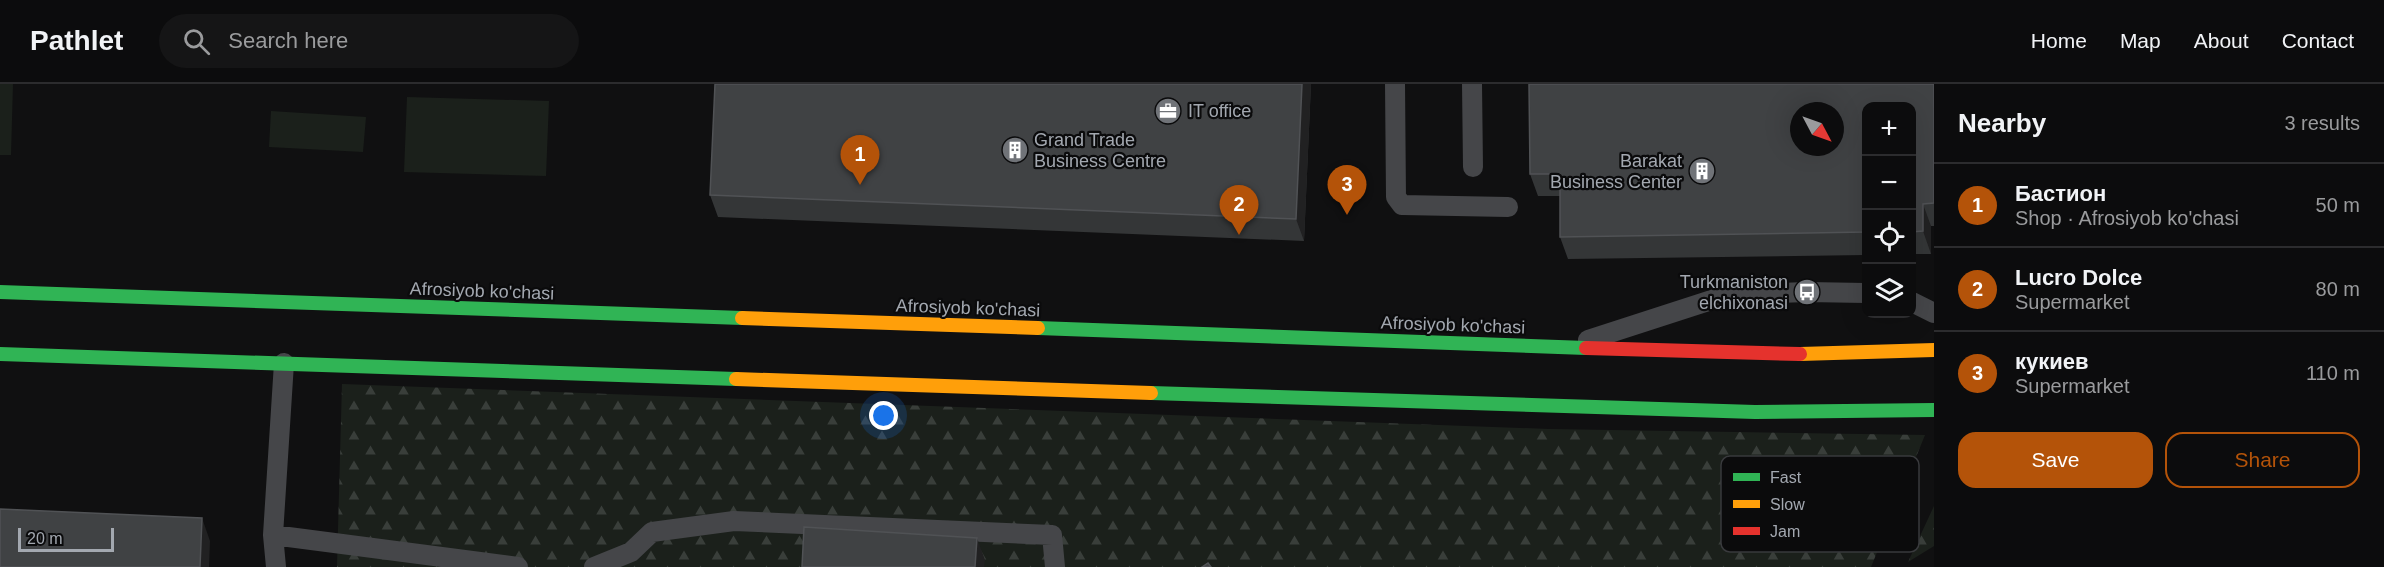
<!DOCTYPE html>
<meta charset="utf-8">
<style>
:root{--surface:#0c0c0d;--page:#151516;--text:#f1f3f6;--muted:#9a9b9d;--line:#2c2c2e;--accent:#b45309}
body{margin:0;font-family:Helvetica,sans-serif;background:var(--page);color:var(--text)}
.controls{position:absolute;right:18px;top:18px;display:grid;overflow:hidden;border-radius:12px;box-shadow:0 6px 24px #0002}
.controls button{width:54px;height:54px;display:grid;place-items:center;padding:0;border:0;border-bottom:2px solid var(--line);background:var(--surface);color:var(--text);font:30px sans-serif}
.compass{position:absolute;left:1790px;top:18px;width:54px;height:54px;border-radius:50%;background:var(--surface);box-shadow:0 6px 24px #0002;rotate:131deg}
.scale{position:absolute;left:18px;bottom:15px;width:96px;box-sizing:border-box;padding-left:6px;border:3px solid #a3a8b0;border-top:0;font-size:16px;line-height:21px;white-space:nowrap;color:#a3a8b0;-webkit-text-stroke:4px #0b0b0c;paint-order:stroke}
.you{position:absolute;left:884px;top:332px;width:21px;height:21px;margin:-15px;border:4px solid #fff;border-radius:50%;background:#1a73e8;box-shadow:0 0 0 9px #1a73e833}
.badge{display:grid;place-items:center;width:39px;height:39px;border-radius:50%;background:var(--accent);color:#fff;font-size:20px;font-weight:700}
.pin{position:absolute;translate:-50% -50px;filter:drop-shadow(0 2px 3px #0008)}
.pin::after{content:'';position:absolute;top:32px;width:21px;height:18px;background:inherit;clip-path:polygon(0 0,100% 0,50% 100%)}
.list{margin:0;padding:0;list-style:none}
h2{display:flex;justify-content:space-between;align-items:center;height:78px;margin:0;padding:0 24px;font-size:26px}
h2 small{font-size:20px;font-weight:400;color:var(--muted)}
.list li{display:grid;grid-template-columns:39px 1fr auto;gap:18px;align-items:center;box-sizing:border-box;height:84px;padding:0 24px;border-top:2px solid var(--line)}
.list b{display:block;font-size:22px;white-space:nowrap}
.list p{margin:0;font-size:20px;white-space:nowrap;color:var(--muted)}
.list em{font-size:20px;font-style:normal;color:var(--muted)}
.actions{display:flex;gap:12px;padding:18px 24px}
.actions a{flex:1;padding:14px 0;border:2px solid var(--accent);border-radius:18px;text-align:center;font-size:21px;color:var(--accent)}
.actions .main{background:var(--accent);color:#fff}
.icon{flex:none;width:33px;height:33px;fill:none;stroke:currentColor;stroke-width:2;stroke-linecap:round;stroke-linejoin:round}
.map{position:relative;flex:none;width:1934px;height:483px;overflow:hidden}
header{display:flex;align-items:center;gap:36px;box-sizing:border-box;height:84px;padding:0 30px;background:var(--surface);border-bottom:2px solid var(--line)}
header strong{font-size:28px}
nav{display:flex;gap:33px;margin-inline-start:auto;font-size:21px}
.search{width:420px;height:54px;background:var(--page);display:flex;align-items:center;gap:15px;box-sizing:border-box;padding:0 21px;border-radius:33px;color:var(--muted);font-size:22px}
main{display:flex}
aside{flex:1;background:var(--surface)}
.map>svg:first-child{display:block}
.grass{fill:#1b201b}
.forest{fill:url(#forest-firs)}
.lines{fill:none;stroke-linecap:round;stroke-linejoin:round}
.lane{stroke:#454649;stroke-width:20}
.fast{stroke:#30b455;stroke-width:14}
.slow{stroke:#ff9f0a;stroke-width:14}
.jam{stroke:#e5322d;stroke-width:14}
.wall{fill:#343637}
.shaded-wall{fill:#212122}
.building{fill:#404244;stroke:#505255;stroke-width:1.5;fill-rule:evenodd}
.labels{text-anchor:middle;stroke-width:4.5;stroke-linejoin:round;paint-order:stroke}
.poi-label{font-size:18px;fill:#a3a8b0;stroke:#0b0b0c;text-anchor:start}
.street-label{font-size:18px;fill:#a3a8b0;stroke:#0b0b0c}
.key{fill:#0b0b0c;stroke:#393a3d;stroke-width:1.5}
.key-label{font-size:16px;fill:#a3a8b0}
</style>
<header>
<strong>Pathlet</strong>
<div class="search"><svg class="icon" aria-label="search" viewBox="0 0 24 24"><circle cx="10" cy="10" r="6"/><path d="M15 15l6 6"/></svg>Search here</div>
<nav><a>Home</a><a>Map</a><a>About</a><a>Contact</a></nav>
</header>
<main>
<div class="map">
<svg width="1934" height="483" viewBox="0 0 1934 483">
<defs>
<pattern id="forest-firs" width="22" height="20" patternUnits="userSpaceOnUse" patternTransform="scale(1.5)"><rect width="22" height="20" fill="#1b201b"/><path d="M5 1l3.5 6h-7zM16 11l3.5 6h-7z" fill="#393e3a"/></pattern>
</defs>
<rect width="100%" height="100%" fill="#101011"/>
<!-- grass -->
<path class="grass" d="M 0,0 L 13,0 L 11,71 L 0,71 Z
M 407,13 L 549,17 L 546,92 L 404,88 Z
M 271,27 L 366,33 L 363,68 L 269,63 Z"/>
<!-- forest -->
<path class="forest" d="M 342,300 L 1548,345 L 1925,351 L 1871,483 L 337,483 Z
M 1934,422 L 1934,462 L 1908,478 Z"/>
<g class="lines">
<!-- lane -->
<path class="lane" d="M 1395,0 L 1396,113 L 1402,121 L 1508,123
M 1472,0 L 1473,83
M 1912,218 L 1934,229
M 1588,256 L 1727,211 L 1807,208 L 1866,209
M 273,451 L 518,483
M 276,483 L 273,451 L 284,279
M 594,483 L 631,468 L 652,448 L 734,437 L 1052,451 L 1055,483"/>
<!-- fast -->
<path class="fast" d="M 0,208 L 742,234
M 1038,244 L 1586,264
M 0,270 L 736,295
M 1151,309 L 1755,328 L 1934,326"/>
<!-- slow -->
<path class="slow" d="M 742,234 L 1038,244
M 1800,270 L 1934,266
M 736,295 L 1151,309"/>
<!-- jam -->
<path class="jam" d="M 1586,264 L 1800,270"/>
</g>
<!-- wall -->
<path class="wall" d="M 1311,0 L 1304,157 L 718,133 L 710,111 Z
M 1934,0 L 1934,142 L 1931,142 L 1931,170 L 1911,170 L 1911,22 L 1866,22 L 1866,171 L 1568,175 L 1560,153 L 1560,112 L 1538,112 L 1530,90 Z"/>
<!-- shaded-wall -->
<path class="shaded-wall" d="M 1302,0 L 1311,0 L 1304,157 L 1296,135 Z
M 1923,120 L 1931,142 L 1931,170 L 1923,147 Z
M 202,434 L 210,457 L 209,483 L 200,483 Z
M 977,454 L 985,476 L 984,483 L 975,483 Z"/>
<!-- building -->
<path class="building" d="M 715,0 L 1302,0 L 1296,135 L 710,111 Z
M 1529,0 L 1934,0 L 1934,119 L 1923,120 L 1923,147 L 1911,148 L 1911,22 L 1866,22 L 1866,148 L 1560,153 L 1560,90 L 1530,90 ZM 1799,27 L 1835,27 L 1835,63 L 1799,63 Z
M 0,425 L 202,434 L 200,483 L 0,483 Z
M 804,443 L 977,454 L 975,483 L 802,483 Z
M 1208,479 L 1211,483 L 1202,483 Z"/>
<!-- icons -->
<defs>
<symbol id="office-disc" viewBox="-11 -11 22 22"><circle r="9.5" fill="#707378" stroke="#0b0b0c"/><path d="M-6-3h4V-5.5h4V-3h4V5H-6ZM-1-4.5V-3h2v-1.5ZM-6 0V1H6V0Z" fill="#fff"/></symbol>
<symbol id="building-disc" viewBox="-11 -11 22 22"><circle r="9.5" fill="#707378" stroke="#0b0b0c"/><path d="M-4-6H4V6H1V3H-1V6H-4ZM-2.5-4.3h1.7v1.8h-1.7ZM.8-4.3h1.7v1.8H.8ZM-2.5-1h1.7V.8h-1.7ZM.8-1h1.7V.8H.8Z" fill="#fff"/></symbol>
<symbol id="bus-disc" viewBox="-11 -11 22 22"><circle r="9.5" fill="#707378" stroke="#0b0b0c"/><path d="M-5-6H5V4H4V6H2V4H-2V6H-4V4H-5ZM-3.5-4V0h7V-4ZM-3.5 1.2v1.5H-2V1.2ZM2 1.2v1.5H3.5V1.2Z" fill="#fff"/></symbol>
</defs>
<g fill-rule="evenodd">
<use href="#office-disc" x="1153" y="12" width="30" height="30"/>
<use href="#building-disc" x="1000" y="51" width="30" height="30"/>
<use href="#building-disc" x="1687" y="72" width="30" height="30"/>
<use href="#bus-disc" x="1792" y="193" width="30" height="30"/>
</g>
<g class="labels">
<!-- poi labels -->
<g class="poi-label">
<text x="1188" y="33">IT office</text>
<text x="1034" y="62">Grand Trade<tspan x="1034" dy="21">Business Centre</tspan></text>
<text x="1682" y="83" text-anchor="end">Barakat<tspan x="1682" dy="21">Business Center</tspan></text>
<text x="1788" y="204" text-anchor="end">Turkmaniston<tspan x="1788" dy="21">elchixonasi</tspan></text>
</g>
<!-- street labels -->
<g class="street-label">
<text transform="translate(482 207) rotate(2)" y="6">Afrosiyob ko'chasi</text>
<text transform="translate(968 224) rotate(2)" y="6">Afrosiyob ko'chasi</text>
<text transform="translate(1453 241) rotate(2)" y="6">Afrosiyob ko'chasi</text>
</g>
</g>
<!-- legend -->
<rect x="1721" y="372" width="198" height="96" rx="9" class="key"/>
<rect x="1733" y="389" width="27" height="8" fill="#30b455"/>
<rect x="1733" y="416" width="27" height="8" fill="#ff9f0a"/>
<rect x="1733" y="443" width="27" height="8" fill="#e5322d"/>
<g class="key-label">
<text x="1770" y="399">Fast</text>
<text x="1770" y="426">Slow</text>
<text x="1770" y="453">Jam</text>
</g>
</svg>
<div class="controls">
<button>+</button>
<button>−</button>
<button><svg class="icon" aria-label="locate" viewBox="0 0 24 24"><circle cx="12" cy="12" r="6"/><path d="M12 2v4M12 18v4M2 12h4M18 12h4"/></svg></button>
<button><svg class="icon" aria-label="layers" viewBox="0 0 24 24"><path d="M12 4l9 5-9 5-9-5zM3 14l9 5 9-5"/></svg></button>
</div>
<svg class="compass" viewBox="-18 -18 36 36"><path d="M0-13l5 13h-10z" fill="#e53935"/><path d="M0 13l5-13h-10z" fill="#9a9b9d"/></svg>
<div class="scale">20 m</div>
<div class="you"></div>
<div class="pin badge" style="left:860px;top:101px">1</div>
<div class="pin badge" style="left:1239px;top:151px">2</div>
<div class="pin badge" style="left:1347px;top:131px">3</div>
</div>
<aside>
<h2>Nearby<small>3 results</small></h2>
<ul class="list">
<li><span class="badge">1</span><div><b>Бастион</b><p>Shop · Afrosiyob ko'chasi</p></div><em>50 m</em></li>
<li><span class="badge">2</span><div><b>Lucro Dolce</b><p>Supermarket</p></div><em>80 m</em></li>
<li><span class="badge">3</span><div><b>кукиев</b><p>Supermarket</p></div><em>110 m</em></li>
</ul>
<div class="actions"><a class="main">Save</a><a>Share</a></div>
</aside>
</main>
